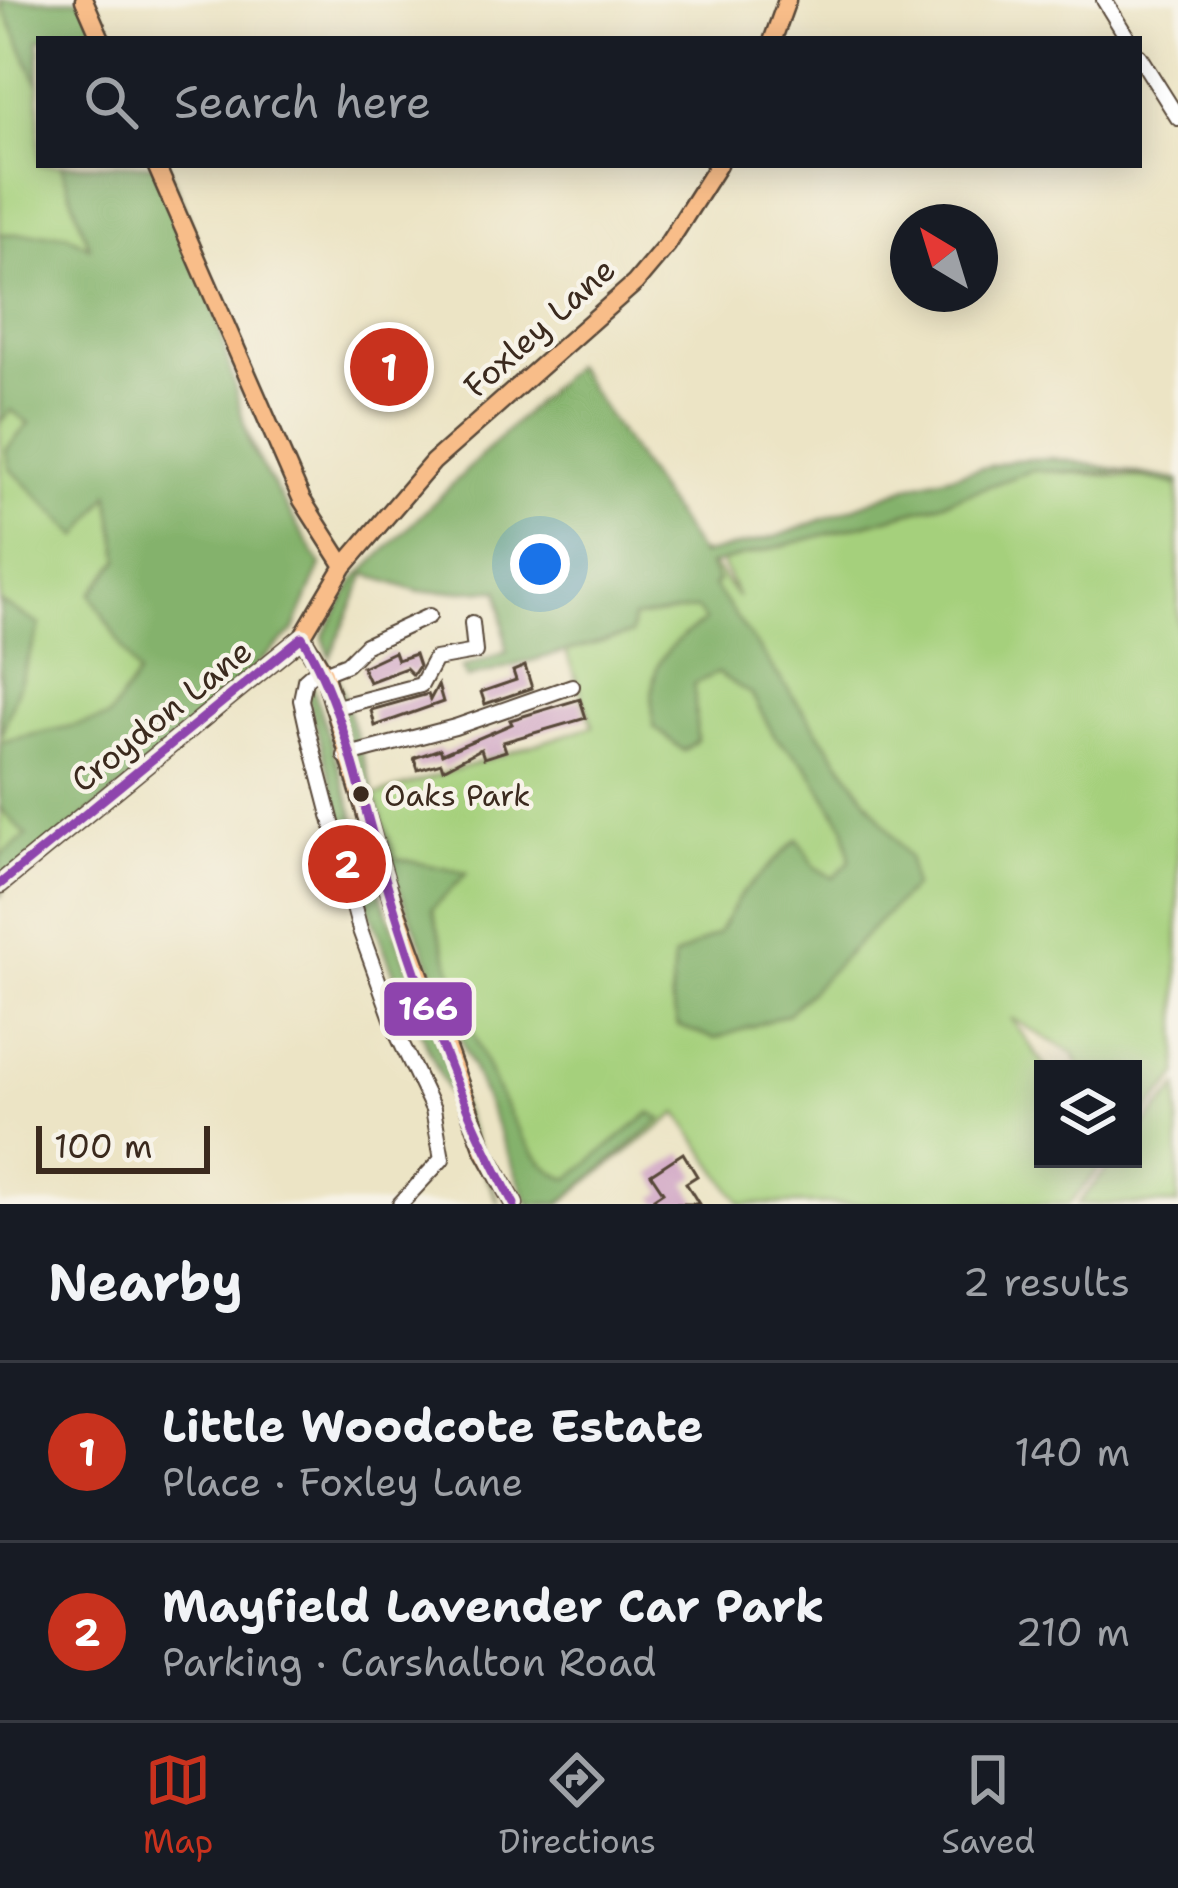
<!DOCTYPE html>
<meta charset="utf-8">
<style>
:root{--surface:#171b24;--page:#242831;--text:#f1f3f6;--muted:#9ea1a6;--line:#363941;--accent:#c8321e}
body{margin:0;font-family:"Shantell Sans",sans-serif;background:var(--page);color:var(--text)}
.controls{position:absolute;right:36px;bottom:36px;display:grid;overflow:hidden;border-radius:0px;box-shadow:0 6px 30px #0003}
.controls button{width:108px;height:108px;display:grid;place-items:center;padding:0;border:0;border-bottom:3px solid var(--line);background:var(--surface);color:var(--text);font:60px sans-serif}
.compass{position:absolute;left:890px;top:204px;width:108px;height:108px;border-radius:50%;background:var(--surface);box-shadow:0 6px 30px #0003;rotate:322deg}
.scale{position:absolute;left:36px;bottom:30px;width:174px;box-sizing:border-box;padding-left:12px;border:6px solid #3b2a1e;border-top:0;font-size:33px;line-height:42px;white-space:nowrap;color:#3b2a1e;-webkit-text-stroke:9px #f7f3e8;paint-order:stroke}
.you{position:absolute;left:540px;top:564px;width:42px;height:42px;margin:-30px;border:9px solid #fff;border-radius:50%;background:#1a73e8;box-shadow:0 0 0 18px #1a73e833}
.badge{display:grid;place-items:center;width:78px;height:78px;border-radius:50%;background:var(--accent);color:#fff;font-size:39px;font-weight:700}
.pin{position:absolute;translate:-50% -50%;border:6px solid #fff;box-shadow:0 3px 12px #0006}
.list{margin:0;padding:0;list-style:none}
h2{display:flex;justify-content:space-between;align-items:center;height:156px;margin:0;padding:0 48px;font-size:51px}
h2 small{font-size:39px;font-weight:400;color:var(--muted)}
.list li{display:grid;grid-template-columns:78px 1fr auto;gap:36px;align-items:center;box-sizing:border-box;height:180px;padding:0 48px;border-top:3px solid var(--line)}
.list b{display:block;font-size:45px;white-space:nowrap}
.list p{margin:0;font-size:39px;white-space:nowrap;color:var(--muted)}
.list em{font-size:39px;font-style:normal;color:var(--muted)}
.icon{flex:none;width:66px;height:66px;fill:none;stroke:currentColor;stroke-width:2;stroke-linecap:round;stroke-linejoin:round}
.map{position:relative;flex:none;width:1178px;height:1204px;overflow:hidden}
.search{position:absolute;background:var(--surface);box-shadow:0 6px 30px #0003;left:36px;right:36px;top:36px;height:132px;display:flex;align-items:center;gap:30px;box-sizing:border-box;padding:0 42px;border-radius:0px;color:var(--muted);font-size:45px}
.sheet{height:516px;background:var(--surface)}
nav{display:flex;justify-content:space-around;align-items:center;box-sizing:border-box;height:168px;border-top:3px solid var(--line);background:var(--surface);font-size:33px;color:var(--muted)}
nav a{display:grid;justify-items:center;gap:6px}
nav .on{color:var(--accent)}
.map>svg:first-child{display:block}
.green{fill:#a5d07c;stroke:#707d4d;stroke-width:3}
.forest{fill:#84b26c;stroke:#606e45;stroke-width:3}
.building{fill:#d0a5c4}
.lines{fill:none;stroke-linecap:round;stroke-linejoin:round}
.minor-casing{stroke:#564637;stroke-width:18}
.major-casing{stroke:#564637;stroke-width:21}
.minor{stroke:#fff;stroke-width:14}
.major{stroke:#f8bd89;stroke-width:16}
.bus-1-casing{stroke:#f7f3e8;stroke-width:18}
.bus-1{stroke:#8e44ad;stroke-width:9}
.bus-dot{fill:#3b2a1e;stroke:#f7f3e8;stroke-width:4.5}
.labels{text-anchor:middle;stroke-width:9;stroke-linejoin:round;paint-order:stroke}
.bus-label{font-size:30px;fill:#3b2a1e;stroke:#f7f3e8;text-anchor:start}
.street-label{font-size:33px;fill:#3b2a1e;stroke:#f7f3e8}
.line-badge{stroke:#f7f3e8;stroke-width:4.5}
.badge-label{font-size:33px;text-anchor:middle;font-weight:bold;fill:#fff}
</style>
<div class="map">
<svg width="1178" height="1204" viewBox="0 0 1178 1204">
<rect width="100%" height="100%" fill="#f7f3e8"/>
<filter id="ink" filterUnits="userSpaceOnUse"><feTurbulence type="fractalNoise" baseFrequency=".00833" numOctaves="2"/><feDisplacementMap in="SourceGraphic" scale="24" xChannelSelector="R" yChannelSelector="G"/><feConvolveMatrix kernelMatrix="1 2 1 2 8 2 1 2 1" color-interpolation-filters="sRGB"/></filter>
<filter id="wash" filterUnits="userSpaceOnUse"><feTurbulence type="fractalNoise" baseFrequency=".004" numOctaves="4" result="noise"/><feDisplacementMap in="SourceGraphic" scale="48" xChannelSelector="R" yChannelSelector="G"/><feGaussianBlur stdDeviation="2.7" result="paint"/><feColorMatrix in="noise" values="0 0 0 0 0 0 0 0 0 0 0 0 0 0 0 0 0 1.4 0 .05"/><feComposite in="paint" operator="in"/></filter>
<g filter="url(#wash)">
<rect width="100%" height="100%" fill="#ece4c5"/>
<!-- green -->
<path class="green" d="M 0,0 L 39,39 L 39,165 L 141,165 L 307,582 L 293,631 L 143,770 L 0,884 Z
M 1033,470 L 1178,481 L 1178,1075 L 1133,1128 L 1133,1069 L 1081,1069 L 1074,1054 L 1011,1018 L 1047,1069 L 1043,1069 L 1043,1159 L 1107,1159 L 1069,1204 L 741,1204 L 678,1113 L 559,1204 L 537,1204 L 395,858 L 364,799 L 593,726 L 565,649 L 467,678 L 462,668 L 507,652 L 499,589 L 703,552 L 738,598 L 721,562 L 933,506 Z
M 1178,1087 L 1178,1204 L 1078,1204 L 1116,1159 L 1133,1159 L 1133,1139 Z"/>
<!-- forest -->
<path class="forest" d="M 0,0 L 95,0 L 114,39 L 39,39 L 39,86 Z
M 61,165 L 167,165 L 196,237 L 250,447 L 321,565 L 293,631 L 143,770 L 9,877 L 0,897 L 0,856 L 27,836 L 0,808 L 0,742 L 108,718 L 138,675 L 91,594 L 120,559 L 109,494 L 79,537 L 10,468 L 6,450 L 29,423 L 11,410 L 0,422 L 0,234 L 66,234 L 89,247 Z
M 574,365 L 701,555 L 779,536 L 916,484 L 1015,460 L 1052,458 L 1178,480 L 1178,485 L 1125,473 L 1033,470 L 933,506 L 709,565 L 718,582 L 713,585 L 909,858 L 913,887 L 788,1014 L 715,1039 L 678,1026 L 671,999 L 674,957 L 718,933 L 741,894 L 798,839 L 815,867 L 833,878 L 850,861 L 845,828 L 807,766 L 775,737 L 752,695 L 717,673 L 694,684 L 697,740 L 684,751 L 654,727 C 648,668 656,653 705,621 L 697,609 L 633,618 L 631,634 L 467,678 L 462,668 L 507,652 L 499,590 L 419,592 L 366,574 L 330,657 L 323,637 L 355,580 Z
M 0,602 L 40,625 L 0,738 Z
M 337,676 L 395,858 L 467,873 L 432,909 C 450,966 509,1168 569,1179 L 650,1113 L 662,1119 L 559,1204 L 529,1204 L 524,1193 L 394,876 L 328,677 Z
M 303,681 L 311,682 L 374,877 L 499,1204 L 392,969 L 365,899 Z"/>
<g id="blocks">
<!-- building -->
<path class="building" d="M 394,652 L 397,660 L 415,654 L 419,666 L 413,675 L 406,668 L 369,682 L 362,667 Z
M 525,666 L 532,688 L 485,704 L 481,692 L 516,680 L 513,671 Z
M 438,685 L 443,702 L 375,726 L 371,710 L 428,694 L 430,700 Z
M 580,699 L 586,718 L 503,742 L 506,751 L 484,758 L 481,749 L 443,769 L 441,763 L 418,770 L 414,758 L 440,749 L 442,754 L 512,724 L 510,720 Z
M 683,1153 L 697,1176 L 686,1183 L 699,1204 L 658,1204 L 654,1198 L 663,1192 L 651,1174 Z"/>
</g>
</g>
<g filter="url(#ink)">
<use href="#blocks" fill-opacity="0" stroke="#564637" stroke-width="3"/>
<g class="lines">
<defs>
<path id="minor" d="M 1104,0 L 1128,39
M 1139,56 L 1178,118
M 321,666 L 305,680 L 301,700 L 307,727 L 360,930 L 399,1038 L 433,1109 L 442,1159 L 400,1204
M 324,673 L 347,664 L 366,645 L 429,616
M 333,708 L 421,685 L 435,659 L 475,652 L 472,623
M 345,756 L 455,727 L 572,686"/>
<path id="major" d="M 84,0 L 101,39
M 773,39 L 787,0
M 156,165 L 302,500 L 344,566
M 302,637 L 324,673 L 385,879 L 484,1150 L 514,1204
M 0,884 L 302,637 L 344,566 L 433,462 L 635,283 L 667,245 L 718,165"/>
</defs>
<!-- minor casing -->
<use href="#minor" class="minor-casing"/>
<!-- major casing -->
<use href="#major" class="major-casing"/>
<!-- minor -->
<use href="#minor" class="minor"/>
<!-- major -->
<use href="#major" class="major"/>
<defs>
<path id="bus-1" d="M 302,637 C 344,706 359,793 383,871 C 414,977 460,1108 514,1204
M 0,884 L 302,637"/>
</defs>
<!-- bus-1 casing -->
<use href="#bus-1" class="bus-1-casing"/>
<!-- bus-1 -->
<use href="#bus-1" class="bus-1"/>
</g>
</g>
<!-- markers -->
<circle class="bus-dot" cx="361" cy="794" r="10"/>
<g class="labels">
<!-- bus labels -->
<g class="bus-label">
<text x="384" y="806">Oaks Park</text>
</g>
<!-- street labels -->
<g class="street-label">
<text transform="translate(539 327) rotate(-42)" y="12">Foxley Lane</text>
<text transform="translate(161 715) rotate(-39)" y="12">Croydon Lane</text>
</g>
</g>
<rect class="line-badge" x="382" y="980" width="92" height="58" rx="12" fill="#8e44ad"/>
<g class="badge-label">
<text x="428" y="1020">166</text>
</g>
</svg>
<div class="controls">
<button><svg class="icon" aria-label="layers" viewBox="0 0 24 24"><path d="M12 4l9 5-9 5-9-5zM3 14l9 5 9-5"/></svg></button>
</div>
<svg class="compass" viewBox="-18 -18 36 36"><path d="M0-13l5 13h-10z" fill="#e53935"/><path d="M0 13l5-13h-10z" fill="#9ea1a6"/></svg>
<div class="scale">100 m</div>
<div class="you"></div>
<div class="pin badge" style="left:389px;top:367px">1</div>
<div class="pin badge" style="left:347px;top:864px">2</div>
<div class="search"><svg class="icon" aria-label="search" viewBox="0 0 24 24"><circle cx="10" cy="10" r="6"/><path d="M15 15l6 6"/></svg>Search here</div>
</div>
<section class="sheet">
<h2>Nearby<small>2 results</small></h2>
<ul class="list">
<li><span class="badge">1</span><div><b>Little Woodcote Estate</b><p>Place · Foxley Lane</p></div><em>140 m</em></li>
<li><span class="badge">2</span><div><b>Mayfield Lavender Car Park</b><p>Parking · Carshalton Road</p></div><em>210 m</em></li>
</ul>
</section>
<nav>
<a class="on"><svg class="icon" aria-label="map" viewBox="0 0 24 24"><path d="M3 6l6-2 6 2 6-2v14l-6 2-6-2-6 2zM9 4v14M15 6v14"/></svg>Map</a>
<a><svg class="icon" aria-label="directions" viewBox="0 0 24 24"><path d="M12 3l9 9-9 9-9-9zM9 14v-3h6M13 9l2 2-2 2"/></svg>Directions</a>
<a><svg class="icon" aria-label="saved" viewBox="0 0 24 24"><path d="M7 4h10v16l-5-4-5 4z"/></svg>Saved</a>
</nav>
